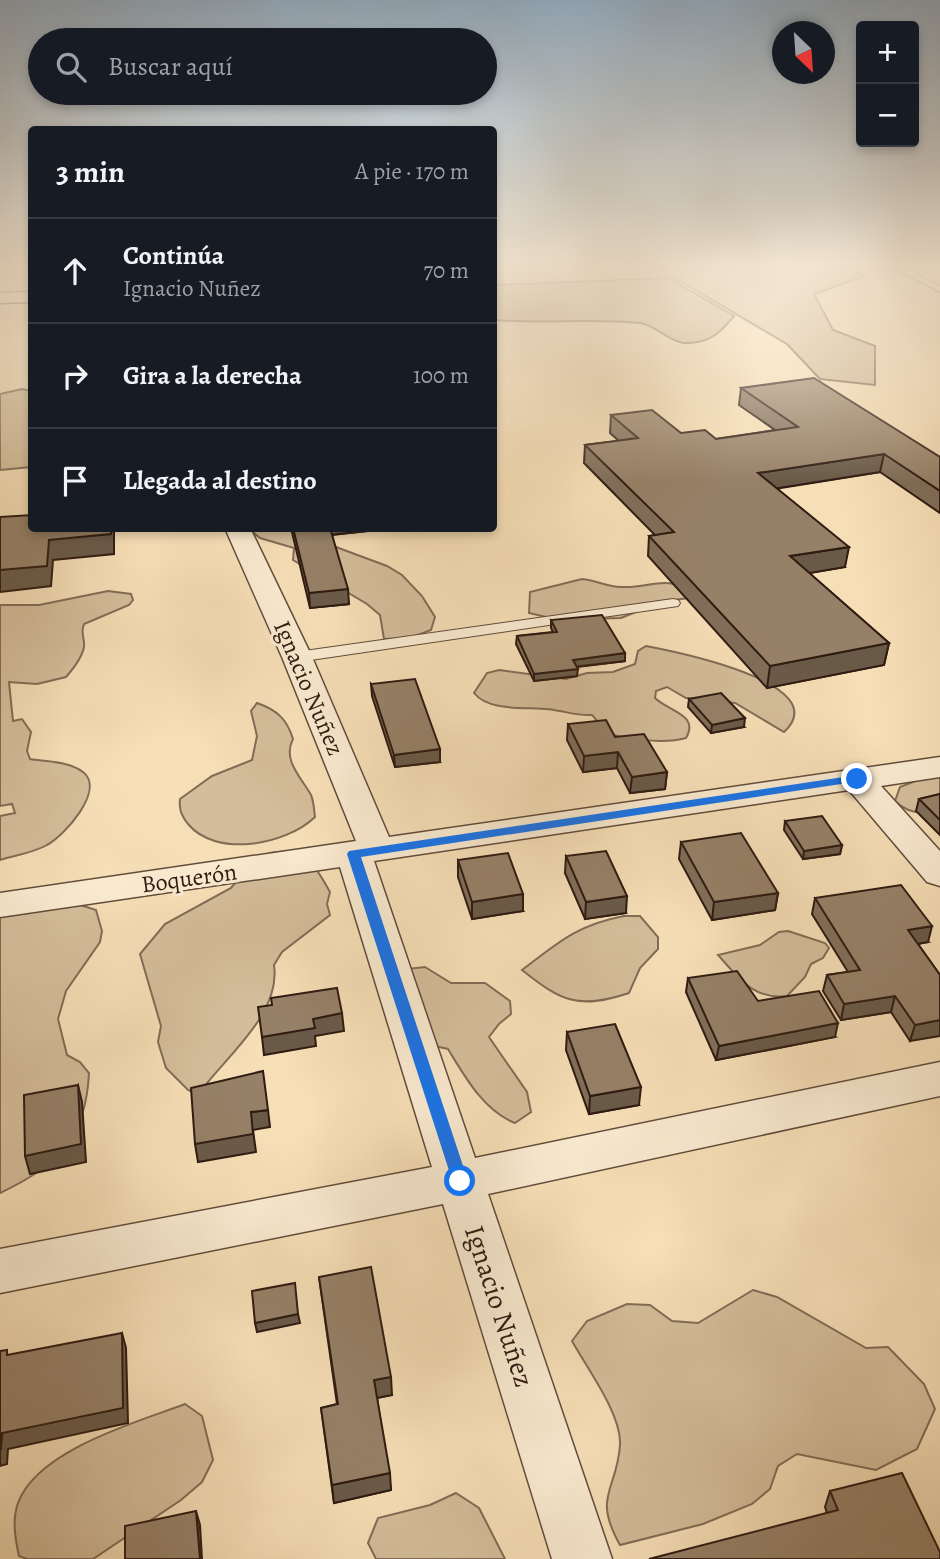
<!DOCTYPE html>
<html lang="es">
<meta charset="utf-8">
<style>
:root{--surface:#171b24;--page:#242831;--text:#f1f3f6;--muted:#9ea1a6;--line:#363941}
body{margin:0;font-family:Alegreya,serif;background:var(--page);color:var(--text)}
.controls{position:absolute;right:21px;top:21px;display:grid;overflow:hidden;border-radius:7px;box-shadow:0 4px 10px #0003}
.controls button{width:63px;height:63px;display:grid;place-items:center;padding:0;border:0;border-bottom:2px solid var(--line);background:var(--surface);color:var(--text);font:35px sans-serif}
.compass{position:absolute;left:772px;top:21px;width:63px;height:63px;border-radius:50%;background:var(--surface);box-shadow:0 4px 10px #0003;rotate:155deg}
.stop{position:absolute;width:21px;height:21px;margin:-16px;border:5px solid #1a73e8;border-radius:50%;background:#fff}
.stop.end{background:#1a73e8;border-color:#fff;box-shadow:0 2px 7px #0008}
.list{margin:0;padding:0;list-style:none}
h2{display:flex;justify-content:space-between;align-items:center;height:91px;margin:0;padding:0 28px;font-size:30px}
h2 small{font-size:23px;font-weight:400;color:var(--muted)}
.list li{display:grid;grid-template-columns:46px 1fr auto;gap:21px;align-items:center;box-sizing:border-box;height:105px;padding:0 28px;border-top:2px solid var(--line)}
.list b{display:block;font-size:26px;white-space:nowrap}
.list p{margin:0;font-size:23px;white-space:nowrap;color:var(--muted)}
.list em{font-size:23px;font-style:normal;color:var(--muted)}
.icon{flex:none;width:38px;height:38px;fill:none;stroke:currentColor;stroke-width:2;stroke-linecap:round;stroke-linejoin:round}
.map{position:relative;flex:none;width:940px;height:1559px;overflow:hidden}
.search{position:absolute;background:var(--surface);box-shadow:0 4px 10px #0003;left:28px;top:28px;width:469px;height:77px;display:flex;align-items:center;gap:18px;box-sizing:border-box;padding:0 24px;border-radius:38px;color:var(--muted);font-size:26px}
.panel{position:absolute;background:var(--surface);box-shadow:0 4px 10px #0003;left:28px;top:126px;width:469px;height:406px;border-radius:7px}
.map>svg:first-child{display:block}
.green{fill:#d4bd9a;stroke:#826c56;stroke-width:2}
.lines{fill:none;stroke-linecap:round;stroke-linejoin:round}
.stream{fill:#7e6853;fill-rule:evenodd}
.lane-casing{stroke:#614c3b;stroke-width:2}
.street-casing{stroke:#614c3b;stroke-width:3}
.lane{fill:#f9ead0;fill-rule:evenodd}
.street{fill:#f9ead0;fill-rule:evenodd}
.wall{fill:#816e59;stroke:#2f1b12;stroke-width:2}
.shaded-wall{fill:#695a48;stroke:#2f1b12;stroke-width:2}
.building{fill:#968067;stroke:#2f1b12;stroke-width:2}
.route{fill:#1a73e8}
.labels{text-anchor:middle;stroke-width:6;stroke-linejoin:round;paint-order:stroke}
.street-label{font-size:24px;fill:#2f1b12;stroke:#f9ead0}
.near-street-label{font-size:28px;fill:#2f1b12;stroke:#f9ead0}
</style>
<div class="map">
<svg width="940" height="1559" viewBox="0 0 940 1559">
<rect width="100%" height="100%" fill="#f6deb6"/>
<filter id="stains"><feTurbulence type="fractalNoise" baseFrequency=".00286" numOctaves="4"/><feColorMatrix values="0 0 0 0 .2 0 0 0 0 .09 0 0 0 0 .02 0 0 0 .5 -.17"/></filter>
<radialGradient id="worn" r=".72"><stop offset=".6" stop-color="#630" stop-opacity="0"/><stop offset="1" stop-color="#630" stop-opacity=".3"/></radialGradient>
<!-- green -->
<path class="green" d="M 757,263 L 829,263 L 865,276 L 814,294 L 833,330 L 875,346 L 875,385 L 820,379 L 787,344 L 656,267 L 732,268 Z
M 668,278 L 734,316 C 720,333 709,344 684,343 C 669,342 656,325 640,323 C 591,318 543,324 494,320 L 494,285 Z
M 22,389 L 31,391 L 31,467 L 0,470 L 0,394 Z
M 249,529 L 311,529 L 336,547 L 387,566 L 402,575 L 422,596 L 435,617 L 431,630 L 410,638 L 384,639 L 380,615 L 367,604 L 293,560 L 294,548 L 260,538 Z
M 582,579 C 596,580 607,587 621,587 C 653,589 666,571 695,597 L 661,602 L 621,618 L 559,620 L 529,613 L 530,592 Z
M 108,591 L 131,594 L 133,600 L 129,605 L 84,624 C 80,633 85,638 84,647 C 82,658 73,669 66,677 L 37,684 L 9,682 L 13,721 L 22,719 L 31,732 L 27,751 L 30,759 C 47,762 69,761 83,772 C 106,790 64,836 47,845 C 33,853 16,855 0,860 L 0,816 L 15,813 L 12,804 L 0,806 L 0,605 L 39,605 Z
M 646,646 C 672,651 837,683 784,732 L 735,703 L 686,698 L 667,687 L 656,691 L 655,698 C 668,711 700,715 686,738 C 669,743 615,742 602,728 C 599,724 596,719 592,715 C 578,716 568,712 554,710 C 530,706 490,713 474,693 L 487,673 L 499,670 L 566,679 L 587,673 L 613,672 L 635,664 L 638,651 Z
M 257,703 C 277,710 287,719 293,739 C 282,760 301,777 311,795 C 314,802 314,810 315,817 C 286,845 216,858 188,824 C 181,815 179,809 180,799 L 212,776 L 252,760 L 257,736 L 251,711 Z
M 933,774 L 940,774 L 940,810 C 923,815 908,814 895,801 L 900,787 Z
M 287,851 C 313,857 317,870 330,892 L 327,904 L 330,915 L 282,952 L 274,965 C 281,1012 230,1053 204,1087 L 209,1100 L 188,1090 L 166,1068 L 158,1042 L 161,1026 L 140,954 L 165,924 L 231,888 L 255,859 L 270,853 Z
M 68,901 L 96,910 L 102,931 L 100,942 L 66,991 L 58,1019 L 67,1055 L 80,1062 L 89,1073 C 86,1138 58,1166 0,1193 L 0,909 Z
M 624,916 L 640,916 L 658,937 L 658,949 L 640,968 L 629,993 C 578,1010 561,1001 522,970 C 559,942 577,925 624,916 Z
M 788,931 L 825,943 L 829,948 L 823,958 L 811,964 L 805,977 L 787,996 C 753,1000 739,978 718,955 L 760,945 L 779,932 Z
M 425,967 L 451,983 L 485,983 L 510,1001 L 511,1014 L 499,1024 L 489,1037 L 527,1092 L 531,1112 L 515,1123 C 484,1111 465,1077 448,1049 L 430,1045 L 407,969 Z
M 753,1290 L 777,1297 L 866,1348 L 888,1347 L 924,1384 L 935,1409 L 917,1449 L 876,1470 L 797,1454 L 778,1466 L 770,1489 L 752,1504 L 703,1524 L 620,1545 C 592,1495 617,1491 620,1445 C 622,1415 587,1368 572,1341 L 587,1321 L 627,1304 L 650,1305 L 672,1321 L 698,1323 Z
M 185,1404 L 202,1416 L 213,1460 L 202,1482 L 181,1500 L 93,1559 L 27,1559 L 19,1556 C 15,1538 12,1520 18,1503 C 37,1450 137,1422 185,1404 Z
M 456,1493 L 479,1508 L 505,1559 L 376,1559 L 368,1543 L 378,1518 L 430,1505 Z"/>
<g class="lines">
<!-- stream -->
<path class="stream" d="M 632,263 L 689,263 L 659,268 Z
M 931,263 L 938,263 L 922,271 L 903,265 L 906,263 L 922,267 Z"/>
<defs>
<path id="lane" d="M 884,263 L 895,263 L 940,286 L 940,292 Z
M 673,599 L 678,600 L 680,603 L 678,606 L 297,662 L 289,657 L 297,652 Z"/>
<path id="street" d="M 32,292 L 32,302 L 0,303 L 0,293 Z
M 225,528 L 250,528 L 312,657 L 389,837 L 940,757 L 940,777 L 881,786 L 940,851 L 940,886 L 927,882 L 849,790 L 374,861 L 475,1158 L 940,1062 L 940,1096 L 488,1194 L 612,1559 L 552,1559 L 443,1204 L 0,1293 L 0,1249 L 432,1167 L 340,867 L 0,917 L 0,893 L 356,841 L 282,657 Z"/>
</defs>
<!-- lane casing -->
<use href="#lane" class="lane-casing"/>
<!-- street casing -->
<use href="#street" class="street-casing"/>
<!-- lane -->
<use href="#lane" class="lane"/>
<!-- street -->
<use href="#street" class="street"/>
</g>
<!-- wall -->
<path class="wall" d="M 741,388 L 940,457 L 940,513 L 880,472 L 777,488 L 845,567 L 809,573 L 889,643 L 884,665 L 767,688 L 648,556 L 649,536 L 655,535 L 584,463 L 585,445 L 619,441 L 610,433 L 611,415 L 681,433 L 716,439 L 775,430 L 739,405 Z
M 291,528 L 376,528 L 376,530 L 332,535 L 349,604 L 310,608 Z
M 551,620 L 625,653 L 625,661 L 577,667 L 577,676 L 534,681 L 516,644 L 517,636 L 553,632 L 551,628 Z
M 371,684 L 440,762 L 395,767 L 372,696 Z
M 689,699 L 744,727 L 711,733 L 688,707 Z
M 568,724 L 615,737 L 667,772 L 665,789 L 630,793 L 617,768 L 583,772 L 567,740 Z
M 940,794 L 940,835 L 916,811 L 919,799 Z
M 785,821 L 842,845 L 840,854 L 803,859 L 784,830 Z
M 681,842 L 778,893 L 775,910 L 712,920 L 679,859 Z
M 566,856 L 626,913 L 585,919 L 565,873 Z
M 458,860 L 523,911 L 472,919 L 458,877 Z
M 815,898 L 928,942 L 918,944 L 940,975 L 910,1041 L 891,1012 L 841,1020 L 823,991 L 827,975 L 848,972 L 812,914 Z
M 688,978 L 835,1037 L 716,1060 L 686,992 Z
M 567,1032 L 639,1105 L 589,1114 L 566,1050 Z
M 319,1277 L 392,1395 L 377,1398 L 391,1490 L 334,1503 L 321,1408 L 337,1404 Z
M 830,1491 L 940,1552 L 827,1513 L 825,1507 Z"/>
<!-- shaded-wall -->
<path class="shaded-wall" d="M 884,454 L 880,472 L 755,492 L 758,473 Z
M 111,528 L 114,528 L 114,554 L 53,560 L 51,586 L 0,592 L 0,570 L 49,540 Z
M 328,528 L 376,528 L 376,530 L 329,535 Z
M 849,547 L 845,567 L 787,577 L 790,556 Z
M 348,589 L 349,604 L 310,608 L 309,593 Z
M 889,643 L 884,665 L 767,688 L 770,666 Z
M 625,653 L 625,661 L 572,667 L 573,660 Z
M 578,669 L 577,676 L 534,681 L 534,674 Z
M 745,718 L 744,727 L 711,733 L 712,725 Z
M 440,749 L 440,762 L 395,767 L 394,755 Z
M 618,752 L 617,768 L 583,772 L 584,756 Z
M 667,772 L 665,789 L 630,793 L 632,777 Z
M 842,845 L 840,854 L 803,859 L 804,851 Z
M 778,893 L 775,910 L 712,920 L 714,902 Z
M 523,894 L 523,911 L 472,919 L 472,902 Z
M 627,896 L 626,913 L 585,919 L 586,902 Z
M 932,926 L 928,942 L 904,946 L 908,930 Z
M 895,996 L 891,1012 L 841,1020 L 844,1004 Z
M 342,1013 L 344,1031 L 315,1036 L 316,1046 L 264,1055 L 262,1037 L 313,1019 Z
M 940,1020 L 940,1036 L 910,1041 L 915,1025 Z
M 838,1023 L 835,1037 L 716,1060 L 719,1046 Z
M 78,1085 L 82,1102 L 86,1162 L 30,1174 L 25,1156 Z
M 641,1087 L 639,1105 L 589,1114 L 590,1096 Z
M 268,1110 L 270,1127 L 253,1130 L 256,1152 L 198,1162 L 195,1144 L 251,1112 Z
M 298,1314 L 300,1323 L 257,1332 L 255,1323 Z
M 122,1333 L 126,1348 L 128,1423 L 8,1449 L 7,1464 L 0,1466 L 0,1449 L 2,1433 Z
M 391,1377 L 392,1395 L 376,1398 L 374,1380 Z
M 390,1473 L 391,1490 L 334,1503 L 332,1485 Z
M 196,1511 L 200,1525 L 202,1559 L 200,1559 Z"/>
<!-- building -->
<path class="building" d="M 30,263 L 32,263 L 32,284 L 31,284 Z
M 814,378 L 940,457 L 940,491 L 884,454 L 758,473 L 849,547 L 790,556 L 889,643 L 770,666 L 649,536 L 674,532 L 585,445 L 638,438 L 611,415 L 652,410 L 681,433 L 705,430 L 716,439 L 798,427 L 741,388 Z
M 32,515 L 32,528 L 111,528 L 111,534 L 49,540 L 47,566 L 0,570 L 0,517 Z
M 293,528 L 330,528 L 348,589 L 309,593 Z
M 602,615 L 625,653 L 573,660 L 578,669 L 534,674 L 517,636 L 557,632 L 551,620 Z
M 415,679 L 440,749 L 394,755 L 371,684 Z
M 721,693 L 745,718 L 712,725 L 689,699 Z
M 606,720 L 615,737 L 644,734 L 667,772 L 632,777 L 618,752 L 584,756 L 568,724 Z
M 940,794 L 940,820 L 919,799 Z
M 822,816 L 842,845 L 804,851 L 785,821 Z
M 741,833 L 778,893 L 714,902 L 681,842 Z
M 606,851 L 627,896 L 586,902 L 566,856 Z
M 508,853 L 523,894 L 472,902 L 458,860 Z
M 901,885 L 932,926 L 908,930 L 940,975 L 940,1020 L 915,1025 L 895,996 L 844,1004 L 827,975 L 860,970 L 815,898 Z
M 737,971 L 758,1001 L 819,991 L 838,1023 L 719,1046 L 688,978 Z
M 337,988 L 342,1013 L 313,1019 L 315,1028 L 262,1037 L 258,1007 L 272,1005 L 271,998 Z
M 615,1024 L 641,1087 L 590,1096 L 567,1032 Z
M 263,1071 L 268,1110 L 251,1112 L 253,1134 L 195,1144 L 191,1088 Z
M 78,1085 L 81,1144 L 25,1156 L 24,1095 Z
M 371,1267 L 391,1377 L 374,1380 L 390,1473 L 332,1485 L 321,1408 L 338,1404 L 319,1277 Z
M 295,1283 L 298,1314 L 255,1323 L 252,1291 Z
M 122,1333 L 123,1408 L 2,1433 L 1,1449 L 0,1449 L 0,1351 L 7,1350 L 7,1355 Z
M 902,1473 L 940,1552 L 940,1559 L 649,1559 L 838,1510 L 830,1491 Z
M 196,1511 L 200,1559 L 125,1559 L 125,1526 Z"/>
<!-- sky -->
<linearGradient id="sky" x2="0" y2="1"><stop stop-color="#92aabe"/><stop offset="0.55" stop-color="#fbf0de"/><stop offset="1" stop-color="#fbf0de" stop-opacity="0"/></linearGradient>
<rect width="940" height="482" fill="url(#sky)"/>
<!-- route -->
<path class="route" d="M 857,775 L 861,776 L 861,781 L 361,857 L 468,1181 L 465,1186 L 454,1186 L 347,854 L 349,851 Z"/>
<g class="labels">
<!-- street labels -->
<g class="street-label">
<text transform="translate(309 688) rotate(67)" y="8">Ignacio Nuñez</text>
<text transform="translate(189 878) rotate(-8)" y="8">Boquerón</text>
</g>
<!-- near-street labels -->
<g class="near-street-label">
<text transform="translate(500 1306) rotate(72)" y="10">Ignacio Nuñez</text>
</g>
</g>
<rect width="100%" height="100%" filter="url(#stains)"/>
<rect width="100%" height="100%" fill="url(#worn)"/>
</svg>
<div class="controls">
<button>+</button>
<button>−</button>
</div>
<svg class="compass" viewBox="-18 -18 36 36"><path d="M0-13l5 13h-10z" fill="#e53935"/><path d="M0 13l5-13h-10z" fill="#9ea1a6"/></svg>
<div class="stop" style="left:460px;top:1181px"></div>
<div class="stop end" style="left:857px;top:779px"></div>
<div class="search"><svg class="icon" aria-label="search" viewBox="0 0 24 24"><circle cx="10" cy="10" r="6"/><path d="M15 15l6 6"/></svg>Buscar aquí</div>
<section class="panel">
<h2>3 min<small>A pie · 170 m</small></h2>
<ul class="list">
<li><svg class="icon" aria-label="ahead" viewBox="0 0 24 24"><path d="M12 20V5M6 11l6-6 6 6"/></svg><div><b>Continúa</b><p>Ignacio Nuñez</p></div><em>70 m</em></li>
<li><svg class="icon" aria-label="right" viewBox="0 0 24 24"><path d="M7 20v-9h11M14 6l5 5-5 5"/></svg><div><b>Gira a la derecha</b></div><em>100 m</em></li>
<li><svg class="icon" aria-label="arrive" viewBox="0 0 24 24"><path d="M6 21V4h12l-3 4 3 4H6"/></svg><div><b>Llegada al destino</b></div></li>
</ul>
</section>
</div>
